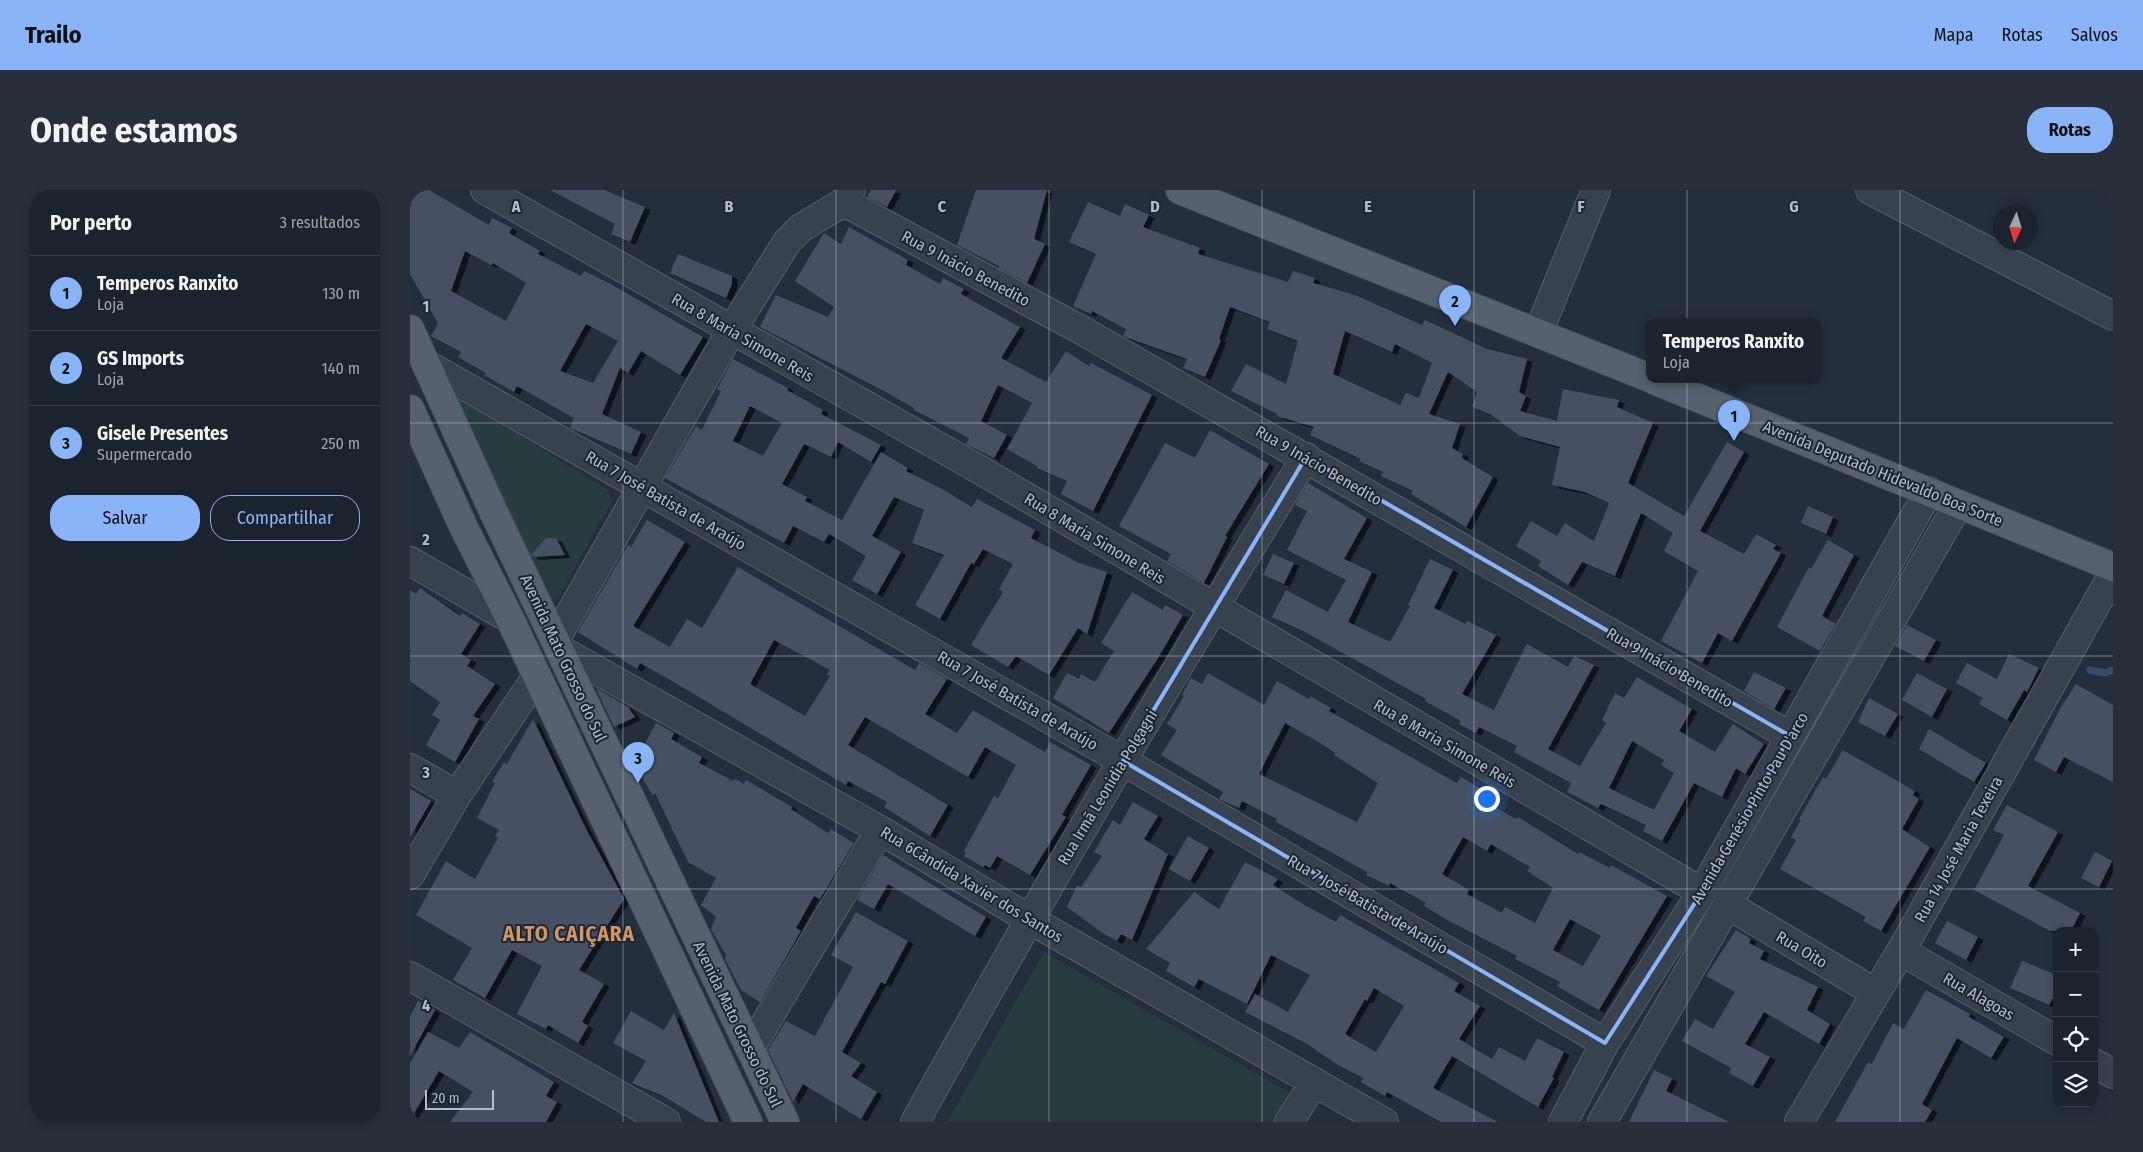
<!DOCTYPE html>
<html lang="pt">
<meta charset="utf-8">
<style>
:root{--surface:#1b232e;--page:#282f3a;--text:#f1f3f6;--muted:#a0a4aa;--line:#39404a;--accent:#8ab4f8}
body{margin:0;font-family:"Fira Sans Condensed",sans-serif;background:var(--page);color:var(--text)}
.controls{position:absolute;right:15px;bottom:15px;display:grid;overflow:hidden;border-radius:10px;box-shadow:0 2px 8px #0003}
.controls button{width:45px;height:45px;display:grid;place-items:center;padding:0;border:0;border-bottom:1px solid var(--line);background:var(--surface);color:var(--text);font:25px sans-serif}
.compass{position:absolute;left:1583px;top:15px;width:45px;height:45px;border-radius:50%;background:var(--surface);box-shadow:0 2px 8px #0003;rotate:184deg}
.scale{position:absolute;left:15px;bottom:12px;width:69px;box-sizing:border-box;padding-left:5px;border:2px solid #b4bcc9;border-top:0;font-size:14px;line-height:18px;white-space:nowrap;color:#b4bcc9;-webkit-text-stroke:4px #1d2633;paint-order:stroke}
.you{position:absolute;left:1076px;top:608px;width:18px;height:18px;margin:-12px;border:4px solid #fff;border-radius:50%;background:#1a73e8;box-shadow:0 0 0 8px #1a73e833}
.badge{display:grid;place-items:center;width:32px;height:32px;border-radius:50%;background:var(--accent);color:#111;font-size:16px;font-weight:700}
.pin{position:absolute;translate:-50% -41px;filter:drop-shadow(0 1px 2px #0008)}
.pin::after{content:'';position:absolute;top:26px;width:18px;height:15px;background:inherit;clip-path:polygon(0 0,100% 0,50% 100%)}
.popup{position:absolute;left:1236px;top:128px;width:175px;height:65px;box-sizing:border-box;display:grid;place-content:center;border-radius:10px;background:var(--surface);filter:drop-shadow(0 1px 4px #0005);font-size:16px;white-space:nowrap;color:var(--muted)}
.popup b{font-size:19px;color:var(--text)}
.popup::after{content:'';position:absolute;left:50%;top:100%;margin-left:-10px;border:10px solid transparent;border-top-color:var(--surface)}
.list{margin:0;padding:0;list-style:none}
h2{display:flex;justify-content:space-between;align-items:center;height:65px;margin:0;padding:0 20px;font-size:21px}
h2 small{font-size:16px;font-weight:400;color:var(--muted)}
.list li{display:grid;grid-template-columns:32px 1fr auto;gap:15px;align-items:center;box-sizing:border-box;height:75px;padding:0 20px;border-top:1px solid var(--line)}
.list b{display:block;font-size:19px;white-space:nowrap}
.list p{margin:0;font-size:16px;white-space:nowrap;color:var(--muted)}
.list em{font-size:16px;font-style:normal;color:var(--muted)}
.actions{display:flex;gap:10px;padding:15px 20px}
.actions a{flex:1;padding:11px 0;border:1px solid var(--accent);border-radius:20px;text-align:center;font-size:18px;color:var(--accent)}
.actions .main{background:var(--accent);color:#111}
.icon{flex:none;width:28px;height:28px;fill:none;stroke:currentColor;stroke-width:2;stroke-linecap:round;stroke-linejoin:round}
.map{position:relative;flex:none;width:1703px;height:932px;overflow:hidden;border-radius:20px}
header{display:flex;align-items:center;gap:30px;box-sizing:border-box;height:70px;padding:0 25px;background:var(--accent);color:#111}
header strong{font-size:24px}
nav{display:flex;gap:28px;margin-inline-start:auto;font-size:18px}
.intro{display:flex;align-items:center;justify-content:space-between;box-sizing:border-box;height:120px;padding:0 30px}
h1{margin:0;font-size:35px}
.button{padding:12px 22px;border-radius:20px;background:var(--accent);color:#111;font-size:18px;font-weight:700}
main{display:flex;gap:30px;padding:0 30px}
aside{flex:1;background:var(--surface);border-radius:20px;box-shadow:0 2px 8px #0003}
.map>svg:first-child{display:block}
.green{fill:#263c3f}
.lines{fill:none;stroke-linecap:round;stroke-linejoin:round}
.stream{stroke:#394c67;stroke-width:7}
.building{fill:#455162;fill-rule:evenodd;filter:url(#shadow)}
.minor-casing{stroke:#565f6c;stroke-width:30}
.major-casing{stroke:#414a57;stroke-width:30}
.minor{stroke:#38414e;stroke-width:28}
.major{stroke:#56606e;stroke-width:28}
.marked{fill:none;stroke:#8ab4f8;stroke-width:4;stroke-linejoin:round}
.grid{fill:none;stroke:#b4bcc9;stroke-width:1;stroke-opacity:0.55}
.labels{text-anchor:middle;stroke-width:4;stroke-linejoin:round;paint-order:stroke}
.street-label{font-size:16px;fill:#b4bcc9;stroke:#1d2633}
.district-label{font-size:21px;font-weight:bold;letter-spacing:1px;fill:#d59563;stroke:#1d2633}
.grid-label{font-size:16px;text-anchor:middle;font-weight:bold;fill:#b4bcc9;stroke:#1d2633;stroke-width:4;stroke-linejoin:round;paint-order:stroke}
</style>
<header>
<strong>Trailo</strong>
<nav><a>Mapa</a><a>Rotas</a><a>Salvos</a></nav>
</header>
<div class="intro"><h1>Onde estamos</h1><a class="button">Rotas</a></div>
<main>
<aside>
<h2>Por perto<small>3 resultados</small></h2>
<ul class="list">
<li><span class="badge">1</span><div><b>Temperos Ranxito</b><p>Loja</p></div><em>130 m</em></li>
<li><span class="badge">2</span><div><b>GS Imports</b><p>Loja</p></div><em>140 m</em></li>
<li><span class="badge">3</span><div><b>Gisele Presentes</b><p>Supermercado</p></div><em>250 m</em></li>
</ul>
<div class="actions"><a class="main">Salvar</a><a>Compartilhar</a></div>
</aside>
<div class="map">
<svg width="1703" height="932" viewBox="0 0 1703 932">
<defs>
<filter id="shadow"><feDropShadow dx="5.5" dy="3" stdDeviation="0" flood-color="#0009"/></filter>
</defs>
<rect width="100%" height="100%" fill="#242f3e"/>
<!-- green -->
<path class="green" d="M 46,206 L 198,300 L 202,310 L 148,409 L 140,410 L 43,208 Z
M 634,762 L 882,904 L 866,932 L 537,932 Z"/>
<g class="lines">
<!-- stream -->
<path class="stream" d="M 1680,480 L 1695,483 L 1703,480"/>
</g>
<!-- building -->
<path class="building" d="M 0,0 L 19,0 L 79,35 L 82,28 L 102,38 L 99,43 L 130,61 L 128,64 L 171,86 L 174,81 L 197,92 L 293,147 L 270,185 L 231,161 L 218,183 L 210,178 L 192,224 L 231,242 L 221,264 L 160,238 L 164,228 L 107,196 L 104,202 L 74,185 L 76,183 L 48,167 L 51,162 L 21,146 L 28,133 L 0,84 ZM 55,61 L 81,75 L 83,73 L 116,93 L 96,131 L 41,101 ZM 176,134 L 208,151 L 183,193 L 150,181 Z
M 140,0 L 194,0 L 235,17 L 220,52 L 201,44 L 205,34 Z
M 461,0 L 486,0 L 477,17 L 457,7 Z
M 566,0 L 637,0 L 624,49 L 635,54 L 617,93 L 589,78 L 589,76 L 547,55 Z
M 678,12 L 710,26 L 715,14 L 739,25 L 733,37 L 790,58 L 788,64 L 878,92 L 883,81 L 905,88 L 903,93 L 945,105 L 1012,135 L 1015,130 L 1077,159 L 1117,169 L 1109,202 L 1116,206 L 1110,221 L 1147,231 L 1153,199 L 1209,210 L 1207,217 L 1243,233 L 1218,293 L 1274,326 L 1317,252 L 1334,262 L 1290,341 L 1334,364 L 1346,344 L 1366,355 L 1363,359 L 1371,363 L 1322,451 L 1308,443 L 1292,473 L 1251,451 L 1288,381 L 1254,361 L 1263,343 L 1231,323 L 1205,386 L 1172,372 L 1158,395 L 1128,376 L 1131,371 L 1106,356 L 1121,331 L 1147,346 L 1155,333 L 1184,351 L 1199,313 L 1175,302 L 1142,295 L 1150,257 L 1110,246 L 1080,224 L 1062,217 L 1067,202 L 1038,182 L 1019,224 L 1050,234 L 1042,258 L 1053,264 L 1052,268 L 1083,287 L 1056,337 L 1001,304 L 1003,301 L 971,286 L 973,282 L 949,271 L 951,269 L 900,245 L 904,237 L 867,226 L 867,224 L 821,201 L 836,174 L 876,194 L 888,151 L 857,139 L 860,132 L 820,117 L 809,149 L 811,150 L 795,187 L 773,178 L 777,169 L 715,147 L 713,146 L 716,139 L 682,121 L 681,124 L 663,116 L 686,64 L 659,52 ZM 935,141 L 982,162 L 985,154 L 1022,173 L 1009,208 L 996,203 L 990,215 L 923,184 Z
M 439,37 L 498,70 L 496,75 L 530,94 L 533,88 L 554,99 L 551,104 L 610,137 L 591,168 L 636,192 L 656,161 L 679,176 L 681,173 L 742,205 L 683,321 L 651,304 L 657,291 L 627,278 L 627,276 L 597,259 L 622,213 L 588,195 L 571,231 L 597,245 L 584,268 L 556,254 L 559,248 L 504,220 L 504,218 L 474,201 L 350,137 L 366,105 L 418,127 L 424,117 L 385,91 L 414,43 L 431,54 Z
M 268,64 L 322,86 L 322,94 L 316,108 L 260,83 Z
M 323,169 L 378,198 L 377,200 L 413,220 L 411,224 L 471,255 L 461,272 L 428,252 L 421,267 L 394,254 L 372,294 L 397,307 L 395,311 L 432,330 L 471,262 L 498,278 L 496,281 L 534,300 L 562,317 L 567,309 L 625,340 L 621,348 L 669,373 L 697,382 L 677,444 L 668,438 L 639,485 L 606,466 L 598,477 L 561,455 L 593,402 L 589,399 L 603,374 L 573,359 L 564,374 L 561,373 L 530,429 L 505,415 L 534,365 L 502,353 L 514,320 L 484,307 L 462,346 L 491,362 L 467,404 L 442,390 L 456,366 L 419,344 L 414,352 L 383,336 L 374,353 L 255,288 L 286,236 L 292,240 L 311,201 L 307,199 ZM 340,216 L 372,233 L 353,266 L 323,251 Z
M 800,240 L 859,274 L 815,346 L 817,347 L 794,393 L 757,371 L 761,364 L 709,336 L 755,253 L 785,268 Z
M 898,293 L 957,328 L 934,369 L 962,382 L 938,432 L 980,452 L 1000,416 L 998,415 L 1020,369 L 1043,380 L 1024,418 L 1055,434 L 1057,431 L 1086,445 L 1052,504 L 1084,520 L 1117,454 L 1158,477 L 1164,466 L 1184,475 L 1138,559 L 1170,576 L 1196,533 L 1192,530 L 1205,503 L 1214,508 L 1227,487 L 1282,519 L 1269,541 L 1305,562 L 1323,534 L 1354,554 L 1335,584 L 1326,578 L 1312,607 L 1284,593 L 1252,651 L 1233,641 L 1236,635 L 1191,614 L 1188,618 L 1157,602 L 1161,593 L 1104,562 L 1107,556 L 1069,537 L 1066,543 L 1049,534 L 1051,531 L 1015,511 L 1016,509 L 895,442 L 862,427 L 876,400 L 918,422 L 936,390 L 877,360 L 897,321 L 885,315 ZM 1222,551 L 1254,570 L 1251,575 L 1264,583 L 1244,620 L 1199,598 Z
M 1398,316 L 1423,327 L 1416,344 L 1391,333 Z
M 237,330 L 275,352 L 223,436 L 260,457 L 277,429 L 292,438 L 328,377 L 505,480 L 509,473 L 537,489 L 515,524 L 547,543 L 563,520 L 635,562 L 640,552 L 681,575 L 652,625 L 656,627 L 620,685 L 587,666 L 580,678 L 575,675 L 573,677 L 554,666 L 556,662 L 554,661 L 584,606 L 588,608 L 606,575 L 575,557 L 558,587 L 455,527 L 438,555 L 538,615 L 520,646 L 474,617 L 477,612 L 438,591 L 436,595 L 262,491 L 230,473 L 227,479 L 168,442 L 218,355 L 221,357 ZM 364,450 L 420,480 L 417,484 L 420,486 L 395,526 L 340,494 Z
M 136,348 L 146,348 L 155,365 L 123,367 L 121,365 Z
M 1418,350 L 1444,365 L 1412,426 L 1426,434 L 1410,461 L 1367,437 L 1399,377 L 1401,379 Z
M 863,364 L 884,373 L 874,394 L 853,385 Z
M 10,398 L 50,426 L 52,423 L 70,434 L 51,464 L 61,470 L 57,476 L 85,494 L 63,526 L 69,529 L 45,572 L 16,555 L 30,530 L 22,525 L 30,512 L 0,491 L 0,400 L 6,404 Z
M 722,402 L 753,420 L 755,415 L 773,425 L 748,468 L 699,543 L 643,508 L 657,483 L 669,489 L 671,484 L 685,492 L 704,461 L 691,453 Z
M 1497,435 L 1526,450 L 1514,471 L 1485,456 Z
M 1599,464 L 1629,478 L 1617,502 L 1614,500 L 1597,530 L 1569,514 L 1573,508 L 1546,493 L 1557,473 L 1587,489 Z
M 1344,482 L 1376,498 L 1364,519 L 1334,501 Z
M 798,483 L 854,515 L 867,491 L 899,509 L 900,506 L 921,518 L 919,521 L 1047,593 L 1051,587 L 1078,603 L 1073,610 L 1106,629 L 1108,627 L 1168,664 L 1169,662 L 1200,678 L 1201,675 L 1257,706 L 1189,820 L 1147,796 L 1150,792 L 1105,769 L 1107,766 L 1041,732 L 1014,716 L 1016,713 L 980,693 L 979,696 L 956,685 L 957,682 L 866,632 L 867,629 L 832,611 L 829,618 L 809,609 L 813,602 L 751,565 L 767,540 L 757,534 L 774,506 L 772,505 L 781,488 L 792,494 ZM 875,533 L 912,554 L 925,563 L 924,565 L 968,593 L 947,632 L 849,584 ZM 1053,647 L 1077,661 L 1081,654 L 1120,677 L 1117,681 L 1143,698 L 1125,733 L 1095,717 L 1092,723 L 1057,704 L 1059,700 L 1032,684 ZM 1160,729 L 1191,746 L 1173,776 L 1143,760 Z
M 1507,483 L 1537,499 L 1522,527 L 1492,510 Z
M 1666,494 L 1703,515 L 1703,592 L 1654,567 L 1646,582 L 1624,570 L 1651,517 Z
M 186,498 L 218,517 L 225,527 L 204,537 Z
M 1459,508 L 1488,524 L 1475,546 L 1448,532 Z
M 123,529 L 176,639 L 214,709 L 169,780 L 194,794 L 172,832 L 178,836 L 168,853 L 138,835 L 136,839 L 107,824 L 132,776 L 102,760 L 75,808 L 43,790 L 62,758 L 6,725 L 36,671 L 65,689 L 88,648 L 85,646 L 89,640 L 67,628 L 85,593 L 82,592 L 94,572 L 97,574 Z
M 246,533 L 264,543 L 261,549 L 292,567 L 289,573 L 323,591 L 325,589 L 334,594 L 336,590 L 382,617 L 381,619 L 418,643 L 421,639 L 444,653 L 410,709 L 404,706 L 386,738 L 391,741 L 350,812 L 331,800 L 315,769 L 316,765 L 301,739 L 306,727 L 291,715 L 306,688 L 278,672 L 245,603 L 243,606 L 224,574 Z
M 1519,539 L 1576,573 L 1564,592 L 1509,559 Z
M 1433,560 L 1505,601 L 1503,605 L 1509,609 L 1492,639 L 1520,657 L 1471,741 L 1453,731 L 1456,727 L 1370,679 L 1386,650 L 1381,647 L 1391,630 L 1389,629 L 1413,587 L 1416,589 Z
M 0,599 L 21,611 L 0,647 Z
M 723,612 L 748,626 L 734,649 L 758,664 L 722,750 L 711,744 L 707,751 L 694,744 L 657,717 L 667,695 L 671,697 L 692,666 L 684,662 L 703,630 L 710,635 Z
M 1597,615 L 1648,642 L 1618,696 L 1670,723 L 1661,741 L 1640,741 L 1564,700 L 1594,645 L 1583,640 Z
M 778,646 L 799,658 L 780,691 L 759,679 Z
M 1685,662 L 1702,671 L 1689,697 L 1671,688 Z
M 473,665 L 576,727 L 565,746 L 478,694 L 464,719 L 447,710 Z
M 835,672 L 868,689 L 863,695 L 898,717 L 926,732 L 930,725 L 1049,793 L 1044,801 L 1070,816 L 1049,849 L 1082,869 L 1089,857 L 1115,871 L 1127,848 L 1154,862 L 1142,887 L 1144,888 L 1128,917 L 1042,866 L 1023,898 L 1088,932 L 1031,932 L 977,902 L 975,906 L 951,892 L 953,888 L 928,875 L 897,854 L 835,822 L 845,804 L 878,822 L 900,785 L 861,765 L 837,814 L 789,789 L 784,797 L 756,781 L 760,773 L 736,759 L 784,702 L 809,719 ZM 964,798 L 994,816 L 966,862 L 935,844 L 955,809 L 957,811 Z
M 446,722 L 498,751 L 475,794 L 471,792 L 432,862 L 451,873 L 441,886 L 467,902 L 451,929 L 393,894 L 383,912 L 358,860 L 376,831 L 405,846 L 443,777 L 421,765 Z
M 1537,731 L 1568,747 L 1556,770 L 1525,753 Z
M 1326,740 L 1341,749 L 1339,753 L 1354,761 L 1350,769 L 1408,797 L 1397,820 L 1420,834 L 1409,854 L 1354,822 L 1335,854 L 1360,867 L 1343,896 L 1319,883 L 1321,878 L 1272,851 L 1285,829 L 1303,839 L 1325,802 L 1296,786 Z
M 1612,771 L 1647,785 L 1647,801 L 1639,815 L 1600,798 Z
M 1516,800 L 1560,824 L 1559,827 L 1594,847 L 1581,868 L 1547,848 L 1512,914 L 1522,920 L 1515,932 L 1425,932 L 1458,872 L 1462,874 L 1483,833 L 1494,839 Z
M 8,811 L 25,820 L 0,866 L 0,826 Z
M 221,821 L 254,840 L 264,823 L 309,932 L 296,932 L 255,907 L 222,893 L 236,871 L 203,853 Z
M 18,842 L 49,858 L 60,842 L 144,892 L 136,906 L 147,912 L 136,932 L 40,932 L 63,902 L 29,881 L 0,930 L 0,873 Z
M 1244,880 L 1262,889 L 1256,901 L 1319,932 L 1219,932 Z"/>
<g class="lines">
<defs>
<path id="minor" d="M 75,0 L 565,277 L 1292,702
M 1460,0 L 1703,126
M 434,12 L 673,141 L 1380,546
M 1128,143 L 1186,0
M 16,174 L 713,571 L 1195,853
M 0,371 L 100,429
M 145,450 L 321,141 L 377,52 L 391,38 L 434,12 L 441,0
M 149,459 L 470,640 L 619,729 L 974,932
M 0,578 L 47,605
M 0,685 L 47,605 L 127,486
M 1318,715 L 1466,803
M 1491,761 L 1647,851
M 0,786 L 256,932
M 340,859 L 470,640
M 1684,873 L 1703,884
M 505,932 C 630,707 761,486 896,267
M 879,932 L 904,893
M 1153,932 L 1195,853 L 1292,702 L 1519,301
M 1192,932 L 1548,315
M 1389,932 L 1491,761 L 1703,384"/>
<path id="major" d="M 770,0 L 1240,188
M 0,139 L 85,325 L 375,932
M 1244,190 L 1703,377
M 0,219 L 54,338 L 100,429 L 338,932"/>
</defs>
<!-- minor casing -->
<use href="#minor" class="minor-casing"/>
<!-- major casing -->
<use href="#major" class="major-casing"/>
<!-- minor -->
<use href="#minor" class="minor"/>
<!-- major -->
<use href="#major" class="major"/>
</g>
<!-- marked area -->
<path class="marked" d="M 896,267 L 1380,546 L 1292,702 L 1195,853 L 713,571 Z"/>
<!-- grid -->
<path class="grid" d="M 213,0 L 213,932M 426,0 L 426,932M 639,0 L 639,932M 852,0 L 852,932M 1064,0 L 1064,932M 1277,0 L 1277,932M 1490,0 L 1490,932M 0,233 L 1703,233M 0,466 L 1703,466M 0,699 L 1703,699"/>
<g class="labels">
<!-- street labels -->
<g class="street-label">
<text transform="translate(556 78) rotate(28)" y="6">Rua 9 Inácio Benedito</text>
<text transform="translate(333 147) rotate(30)" y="6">Rua 8 Maria Simone Reis</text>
<text transform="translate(909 275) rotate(30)" y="6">Rua 9 Inácio Benedito</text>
<text transform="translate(1473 283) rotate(22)" y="6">Avenida Deputado Hidevaldo Boa Sorte</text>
<text transform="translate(256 310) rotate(30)" y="6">Rua 7 José Batista de Araújo</text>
<text transform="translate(685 348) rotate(31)" y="6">Rua 8 Maria Simone Reis</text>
<text transform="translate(154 468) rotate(65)" y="6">Avenida Mato Grosso do Sul</text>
<text transform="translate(1260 477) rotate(30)" y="6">Rua 9 Inácio Benedito</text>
<text transform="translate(608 510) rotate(30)" y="6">Rua 7 José Batista de Araújo</text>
<text transform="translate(1035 553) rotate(30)" y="6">Rua 8 Maria Simone Reis</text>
<text transform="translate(697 597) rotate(-59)" y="6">Rua Irmã Leonidia Polgagni</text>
<text transform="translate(1339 618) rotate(-60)" y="6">Avenida Genésio Pinto Pau D'arco</text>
<text transform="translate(1548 659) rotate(-61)" y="6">Rua 14 José Maria Texeira</text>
<text transform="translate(562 694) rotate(31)" y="6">Rua 6Cândida Xavier dos Santos</text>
<text transform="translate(958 714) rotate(30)" y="6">Rua 7 José Batista de Araújo</text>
<text transform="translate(1392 759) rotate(31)" y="6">Rua Oito</text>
<text transform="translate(1569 806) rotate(30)" y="6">Rua Alagoas</text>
<text transform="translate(328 834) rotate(64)" y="6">Avenida Mato Grosso do Sul</text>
</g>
<!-- district labels -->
<g class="district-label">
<text x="159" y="751">ALTO CAIÇARA</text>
</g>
</g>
<g class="grid-label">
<text x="106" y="22">A</text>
<text x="319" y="22">B</text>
<text x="532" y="22">C</text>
<text x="745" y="22">D</text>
<text x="958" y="22">E</text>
<text x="1171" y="22">F</text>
<text x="1384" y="22">G</text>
<text x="16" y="122">1</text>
<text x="16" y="355">2</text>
<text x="16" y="588">3</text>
<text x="16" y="821">4</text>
</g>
</svg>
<div class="controls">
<button>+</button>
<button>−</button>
<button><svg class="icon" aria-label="locate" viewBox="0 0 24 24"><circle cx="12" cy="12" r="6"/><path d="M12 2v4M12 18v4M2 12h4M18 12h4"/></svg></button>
<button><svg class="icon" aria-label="layers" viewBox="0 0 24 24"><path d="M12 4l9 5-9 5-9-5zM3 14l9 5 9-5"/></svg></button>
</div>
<svg class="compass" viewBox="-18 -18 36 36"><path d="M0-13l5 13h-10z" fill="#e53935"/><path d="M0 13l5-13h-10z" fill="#a0a4aa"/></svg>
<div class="scale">20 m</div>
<div class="you"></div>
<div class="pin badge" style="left:1324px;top:251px">1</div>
<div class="popup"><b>Temperos Ranxito</b>Loja</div>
<div class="pin badge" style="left:1045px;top:136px">2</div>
<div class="pin badge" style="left:228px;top:593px">3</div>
</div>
</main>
